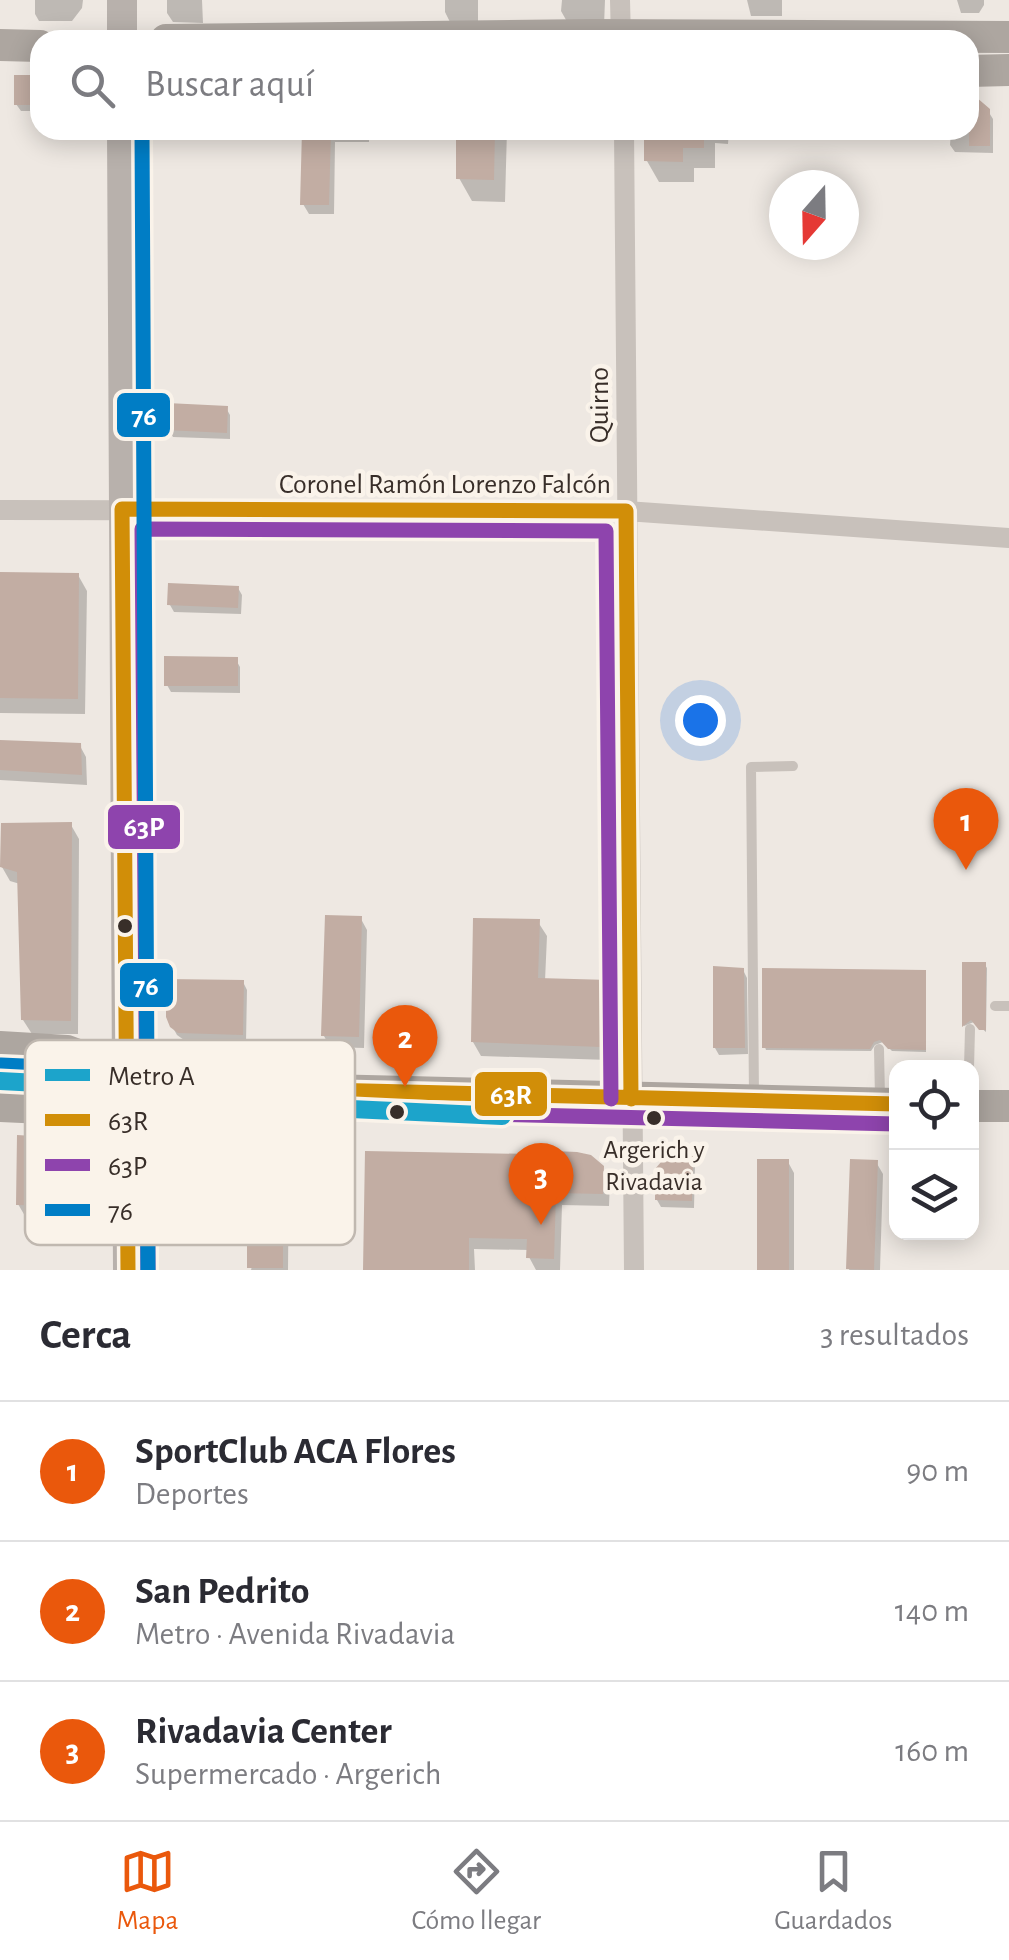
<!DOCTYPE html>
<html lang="es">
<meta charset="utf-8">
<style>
:root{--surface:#fff;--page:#f2f2f3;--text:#2b2b33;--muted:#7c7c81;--line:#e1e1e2;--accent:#ea580c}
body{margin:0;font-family:"Alegreya Sans",sans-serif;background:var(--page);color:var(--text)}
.controls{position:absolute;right:30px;bottom:30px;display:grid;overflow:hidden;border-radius:20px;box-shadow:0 5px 25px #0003}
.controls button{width:90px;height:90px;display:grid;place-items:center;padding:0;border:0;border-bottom:2px solid var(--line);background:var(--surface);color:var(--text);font:50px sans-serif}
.compass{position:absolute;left:769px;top:170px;width:90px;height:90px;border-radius:50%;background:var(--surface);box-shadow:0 5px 25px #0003;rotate:200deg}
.you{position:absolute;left:700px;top:720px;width:35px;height:35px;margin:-25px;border:8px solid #fff;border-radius:50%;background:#1a73e8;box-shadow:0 0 0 15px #1a73e833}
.badge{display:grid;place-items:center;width:65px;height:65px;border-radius:50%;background:var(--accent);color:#fff;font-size:32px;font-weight:700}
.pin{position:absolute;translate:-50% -82px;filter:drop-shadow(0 2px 5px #0008)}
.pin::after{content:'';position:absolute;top:52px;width:35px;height:30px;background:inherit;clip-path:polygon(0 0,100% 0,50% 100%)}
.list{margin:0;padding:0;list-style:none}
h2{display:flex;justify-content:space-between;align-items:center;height:130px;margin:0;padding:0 40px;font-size:42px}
h2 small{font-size:32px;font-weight:400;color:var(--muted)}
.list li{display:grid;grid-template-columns:65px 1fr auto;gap:30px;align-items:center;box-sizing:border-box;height:140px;padding:0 40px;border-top:2px solid var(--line)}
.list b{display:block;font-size:38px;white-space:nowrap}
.list p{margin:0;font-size:32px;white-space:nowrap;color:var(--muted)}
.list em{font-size:32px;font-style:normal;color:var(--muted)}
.icon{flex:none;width:55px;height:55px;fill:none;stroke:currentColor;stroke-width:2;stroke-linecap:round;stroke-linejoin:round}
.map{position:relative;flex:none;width:1009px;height:1270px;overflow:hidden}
.search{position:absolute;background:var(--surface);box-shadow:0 5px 25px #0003;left:30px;right:30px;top:30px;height:110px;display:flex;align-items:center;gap:25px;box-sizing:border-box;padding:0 35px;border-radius:30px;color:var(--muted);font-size:38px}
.sheet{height:550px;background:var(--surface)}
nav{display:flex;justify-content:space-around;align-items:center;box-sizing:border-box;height:140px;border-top:2px solid var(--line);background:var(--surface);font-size:28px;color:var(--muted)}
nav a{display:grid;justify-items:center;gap:5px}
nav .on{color:var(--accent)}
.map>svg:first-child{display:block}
.shadow{fill:#0003}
.building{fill:#c2ada3}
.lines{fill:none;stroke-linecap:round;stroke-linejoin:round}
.service{stroke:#c8c1bb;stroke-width:10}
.minor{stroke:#c8c1bb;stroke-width:20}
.secondary{stroke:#b8b1ac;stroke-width:30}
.primary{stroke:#ada6a0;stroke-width:32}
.bus-1-casing{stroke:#faf3ea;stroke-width:22}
.bus-2-casing{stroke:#faf3ea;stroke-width:22}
.bus-3-casing{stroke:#faf3ea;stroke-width:22}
.bus-1{stroke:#d18e08;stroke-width:15}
.bus-2{stroke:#8e44ad;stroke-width:15}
.bus-3{stroke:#007dc5;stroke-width:15}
.metro-1-casing{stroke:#faf3ea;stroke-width:25}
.metro-1{stroke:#1ca4cb;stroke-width:18}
.bus-dot{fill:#382e29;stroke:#faf3ea;stroke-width:4}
.labels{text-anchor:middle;stroke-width:9;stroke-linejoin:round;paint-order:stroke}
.bus-label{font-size:26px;fill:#382e29;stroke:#faf3ea}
.street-label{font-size:28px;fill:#382e29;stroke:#faf3ea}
.key{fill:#faf3ea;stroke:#c0b8b0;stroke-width:2.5}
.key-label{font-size:28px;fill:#382e29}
.line-badge{stroke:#faf3ea;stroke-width:4}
.badge-label{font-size:28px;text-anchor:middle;font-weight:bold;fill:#fff}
</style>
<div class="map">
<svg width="1009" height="1270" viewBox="0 0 1009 1270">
<rect width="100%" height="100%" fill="#eee8e2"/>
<!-- shadow -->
<path class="shadow" d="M 35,0 L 83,0 L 82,8 L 72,21 L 39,21 L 35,14 Z
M 167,0 L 202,0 L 203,23 L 173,22 L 167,13 Z
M 445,0 L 478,0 L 478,22 L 451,24 L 445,12 Z
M 562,0 L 605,0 L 604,26 L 574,34 L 561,11 Z
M 747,0 L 782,0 L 782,16 L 751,16 Z
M 957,0 L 984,0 L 984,5 L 979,13 L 961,13 Z
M 40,78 L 40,111 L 21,111 L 16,104 Z
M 969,97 L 988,111 L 993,119 L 993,153 L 955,152 L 950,145 L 951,130 L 969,130 Z
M 272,130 L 369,130 L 369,142 L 335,142 L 334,214 L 309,214 L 303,204 L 304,134 L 274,133 Z
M 459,130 L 507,130 L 505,202 L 472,201 L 459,178 Z
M 647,130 L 729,130 L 728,144 L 715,143 L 715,168 L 694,168 L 694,182 L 659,182 L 647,161 Z
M 226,408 L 230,415 L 230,439 L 173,437 L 169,430 Z
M 0,574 L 78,575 L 87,591 L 85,714 L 0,713 Z
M 238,588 L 242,595 L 241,614 L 174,612 L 170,605 Z
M 236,660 L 240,667 L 240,693 L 171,692 L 167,685 Z
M 0,743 L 80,746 L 86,757 L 87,785 L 0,780 Z
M 71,825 L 79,839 L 78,1034 L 32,1034 L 23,1020 L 20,884 L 10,881 L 2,867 Z
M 361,919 L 367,930 L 364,1048 L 330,1047 L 324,1036 Z
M 538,922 L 547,936 L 545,981 L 608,983 L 616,997 L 615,1053 L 609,1060 L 481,1056 L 473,1042 Z
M 964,965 L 985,965 L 987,968 L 986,1032 L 974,1022 L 964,1026 Z
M 743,970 L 747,978 L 748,1054 L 719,1055 L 715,1048 Z
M 925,972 L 926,1052 L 892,1051 L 883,1042 L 875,1045 L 871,1051 L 766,1050 L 765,1047 Z
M 243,982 L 247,990 L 246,1042 L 184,1040 L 177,1035 L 172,1026 Z
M 282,1150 L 289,1162 L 288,1270 L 251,1270 Z
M 79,1153 L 86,1166 L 86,1217 L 25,1216 L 18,1204 Z
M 367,1154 L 577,1154 L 602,1168 L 610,1181 L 609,1206 L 562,1205 L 560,1270 L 536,1270 L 529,1257 L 529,1250 L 474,1249 L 475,1270 L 366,1270 Z
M 691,1158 L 695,1165 L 694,1208 L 661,1207 L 657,1200 Z
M 788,1162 L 794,1173 L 794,1270 L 759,1270 Z
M 876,1162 L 883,1174 L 880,1270 L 849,1270 Z"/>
<!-- building -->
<path class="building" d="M 14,75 L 40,75 L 40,105 L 14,105 Z
M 969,91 L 990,109 L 990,146 L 969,146 Z
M 302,130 L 331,130 L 329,205 L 300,205 Z
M 456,130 L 495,130 L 494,180 L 456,179 Z
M 644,130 L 704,130 L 704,148 L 683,148 L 683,162 L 644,161 Z
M 167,403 L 228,406 L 227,433 L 166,430 Z
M 0,572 L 79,573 L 78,699 L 0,698 Z
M 168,583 L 239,586 L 238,608 L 167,605 Z
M 164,656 L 238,657 L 238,686 L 164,686 Z
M 0,740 L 81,743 L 82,775 L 0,770 Z
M 72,822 L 71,1021 L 21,1020 L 17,872 L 0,867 L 1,823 Z
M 325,915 L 362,916 L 359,1037 L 321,1036 Z
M 473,918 L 540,919 L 538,978 L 610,980 L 608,1038 L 601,1047 L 471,1042 Z
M 962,962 L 986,962 L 986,1030 L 979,1030 L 971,1020 L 962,1027 Z
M 713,966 L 744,968 L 745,1048 L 713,1048 Z
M 762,968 L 926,970 L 926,1050 L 888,1049 L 880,1040 L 874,1042 L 870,1049 L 762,1048 Z
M 166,979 L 244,980 L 243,1035 L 178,1033 L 170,1027 L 166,1017 Z
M 17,1135 L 67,1138 L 81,1152 L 81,1206 L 16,1205 Z
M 247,1148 L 283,1148 L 283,1268 L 247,1268 Z
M 530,1150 L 577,1152 L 591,1155 L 604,1166 L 603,1194 L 556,1193 L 554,1259 L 526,1258 L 527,1239 L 469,1238 L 469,1270 L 363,1270 L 365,1151 L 530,1154 Z
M 667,1155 L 693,1156 L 692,1201 L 655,1200 L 655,1169 Z
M 757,1159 L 789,1159 L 789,1270 L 757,1270 Z
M 850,1159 L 878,1160 L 874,1270 L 846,1269 Z"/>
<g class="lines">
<!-- service -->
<path class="service" d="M 995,1006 L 1009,1006
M 879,1049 L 880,1098
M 969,1068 L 970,1029
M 0,1085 L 85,1087
M 754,1096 L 751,767 L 793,766"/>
<!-- minor -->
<path class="minor" d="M 620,0 L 621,40
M 624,130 L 634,1270
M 0,510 L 626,511 L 1009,538"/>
<!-- secondary -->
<path class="secondary" d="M 122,0 L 122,40
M 122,130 L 128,1270"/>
<!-- primary -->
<path class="primary" d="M 166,40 L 592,35 L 1009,37
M 0,45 L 40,46
M 969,71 L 1009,70
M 0,1047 L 67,1051 L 94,1061 L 126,1085
M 0,1106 L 66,1109 L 126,1085 L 896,1104
M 972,1106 L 1009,1106"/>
<defs>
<path id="bus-1" d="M 126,1085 L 896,1104
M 128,1270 L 122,509 L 626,511 L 631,1099"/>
<path id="bus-2" d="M 126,1105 L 896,1124
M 148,1270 L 142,529 L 606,531 L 611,1099"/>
<path id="bus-3" d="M 142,130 L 148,1270
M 1,1065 L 69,1068 L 125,1065"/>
</defs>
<!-- bus-1 casing -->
<use href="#bus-1" class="bus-1-casing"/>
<!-- bus-2 casing -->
<use href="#bus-2" class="bus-2-casing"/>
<!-- bus-3 casing -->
<use href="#bus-3" class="bus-3-casing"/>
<!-- bus-1 -->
<use href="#bus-1" class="bus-1"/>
<!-- bus-2 -->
<use href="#bus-2" class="bus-2"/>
<!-- bus-3 -->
<use href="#bus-3" class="bus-3"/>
<defs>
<path id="metro-1" d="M 0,1081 L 97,1086 L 203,1102 L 502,1116"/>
</defs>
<!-- metro-1 casing -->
<use href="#metro-1" class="metro-1-casing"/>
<!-- metro-1 -->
<use href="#metro-1" class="metro-1"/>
</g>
<!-- markers -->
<g class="bus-dot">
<circle cx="125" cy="926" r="9"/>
<circle cx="397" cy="1112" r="9"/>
<circle cx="654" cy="1118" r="9"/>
</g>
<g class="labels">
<!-- bus labels -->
<g class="bus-label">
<text x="654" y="1158">Argerich y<tspan x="654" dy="32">Rivadavia</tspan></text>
</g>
<!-- street labels -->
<g class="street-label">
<text transform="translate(598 405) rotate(-90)" y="10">Quirno</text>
<text x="445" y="493">Coronel Ramón Lorenzo Falcón</text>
</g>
</g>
<!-- legend -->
<rect x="25" y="1040" width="330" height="205" rx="15" class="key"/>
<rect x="45" y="1069" width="45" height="12" fill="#1ca4cb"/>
<rect x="45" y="1114" width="45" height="12" fill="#d18e08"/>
<rect x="45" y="1159" width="45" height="12" fill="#8e44ad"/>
<rect x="45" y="1204" width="45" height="12" fill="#007dc5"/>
<g class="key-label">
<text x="108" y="1085">Metro A</text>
<text x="108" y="1130">63R</text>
<text x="108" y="1175">63P</text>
<text x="108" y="1220">76</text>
</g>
<g class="line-badge">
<rect x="115" y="391" width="57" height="48" rx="10" fill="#007dc5"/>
<rect x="106" y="803" width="76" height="48" rx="10" fill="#8e44ad"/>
<rect x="118" y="961" width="57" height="48" rx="10" fill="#007dc5"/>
<rect x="473" y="1070" width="76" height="48" rx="10" fill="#d18e08"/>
</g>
<g class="badge-label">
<text x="144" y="425">76</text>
<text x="144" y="836">63P</text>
<text x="146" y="995">76</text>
<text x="511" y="1104">63R</text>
</g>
</svg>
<div class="controls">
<button><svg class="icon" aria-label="locate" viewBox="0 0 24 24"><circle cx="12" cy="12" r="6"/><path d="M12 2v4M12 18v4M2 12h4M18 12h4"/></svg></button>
<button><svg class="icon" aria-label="layers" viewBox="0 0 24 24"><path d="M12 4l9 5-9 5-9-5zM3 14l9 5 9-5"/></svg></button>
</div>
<svg class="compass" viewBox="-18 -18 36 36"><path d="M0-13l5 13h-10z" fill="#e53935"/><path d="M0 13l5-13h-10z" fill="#7c7c81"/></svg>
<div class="you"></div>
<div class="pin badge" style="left:966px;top:870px">1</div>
<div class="pin badge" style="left:405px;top:1087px">2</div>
<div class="pin badge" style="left:541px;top:1225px">3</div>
<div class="search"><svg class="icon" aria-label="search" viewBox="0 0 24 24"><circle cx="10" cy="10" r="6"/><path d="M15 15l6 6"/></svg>Buscar aquí</div>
</div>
<section class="sheet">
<h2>Cerca<small>3 resultados</small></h2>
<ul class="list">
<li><span class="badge">1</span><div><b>SportClub ACA Flores</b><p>Deportes</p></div><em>90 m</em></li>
<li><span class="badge">2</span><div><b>San Pedrito</b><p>Metro · Avenida Rivadavia</p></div><em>140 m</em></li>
<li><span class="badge">3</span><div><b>Rivadavia Center</b><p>Supermercado · Argerich</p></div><em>160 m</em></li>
</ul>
</section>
<nav>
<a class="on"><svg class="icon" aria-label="map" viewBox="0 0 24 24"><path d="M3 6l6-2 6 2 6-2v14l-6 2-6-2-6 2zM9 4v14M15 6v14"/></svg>Mapa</a>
<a><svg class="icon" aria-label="directions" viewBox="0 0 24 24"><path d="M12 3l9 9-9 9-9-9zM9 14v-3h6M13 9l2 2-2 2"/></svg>Cómo llegar</a>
<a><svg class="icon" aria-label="saved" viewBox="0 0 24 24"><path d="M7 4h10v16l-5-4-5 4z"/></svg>Guardados</a>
</nav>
